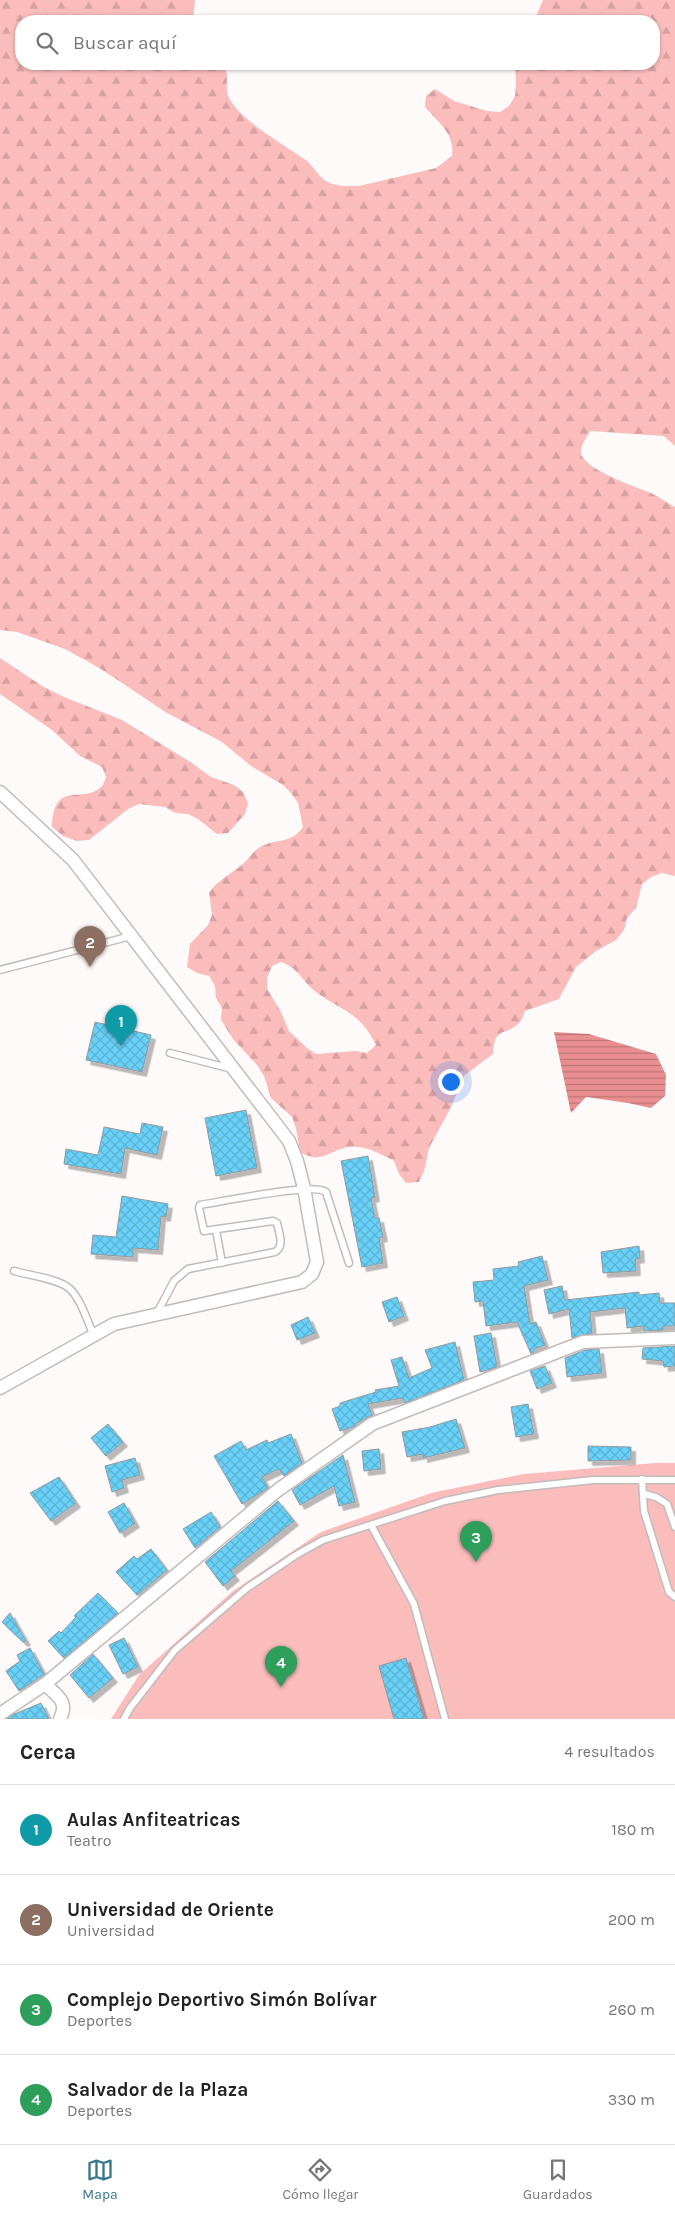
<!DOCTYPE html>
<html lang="es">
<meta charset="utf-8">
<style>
:root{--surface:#fff;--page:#f6f6f6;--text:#222;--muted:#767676;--line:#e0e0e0;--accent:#39768c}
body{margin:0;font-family:Karla,sans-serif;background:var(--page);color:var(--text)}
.you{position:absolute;left:450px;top:1081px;width:18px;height:18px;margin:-12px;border:4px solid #fff;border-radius:50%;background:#1a73e8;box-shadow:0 0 0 8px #1a73e833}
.badge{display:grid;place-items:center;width:32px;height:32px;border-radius:50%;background:var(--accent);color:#fff;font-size:16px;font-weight:700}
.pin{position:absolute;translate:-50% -41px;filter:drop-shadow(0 1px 2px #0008)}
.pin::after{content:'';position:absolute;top:26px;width:18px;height:15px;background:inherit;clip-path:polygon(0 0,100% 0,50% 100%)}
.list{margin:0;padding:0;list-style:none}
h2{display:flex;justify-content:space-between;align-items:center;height:65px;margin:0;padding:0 20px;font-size:21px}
h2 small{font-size:16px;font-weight:400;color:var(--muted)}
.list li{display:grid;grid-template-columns:32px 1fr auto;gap:15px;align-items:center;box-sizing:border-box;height:90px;padding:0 20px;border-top:1px solid var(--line)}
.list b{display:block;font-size:19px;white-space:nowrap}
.list p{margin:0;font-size:16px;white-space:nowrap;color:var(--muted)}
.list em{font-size:16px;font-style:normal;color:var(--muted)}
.icon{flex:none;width:28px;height:28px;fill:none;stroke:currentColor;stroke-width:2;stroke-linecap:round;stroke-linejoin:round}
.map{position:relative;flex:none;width:675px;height:1719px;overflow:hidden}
.search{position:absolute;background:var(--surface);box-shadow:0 1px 4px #0004;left:15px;right:15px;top:15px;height:55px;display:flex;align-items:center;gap:12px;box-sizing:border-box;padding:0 18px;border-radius:20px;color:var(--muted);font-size:19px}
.sheet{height:425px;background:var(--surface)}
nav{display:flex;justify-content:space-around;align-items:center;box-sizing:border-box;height:70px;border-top:1px solid var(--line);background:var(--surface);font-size:14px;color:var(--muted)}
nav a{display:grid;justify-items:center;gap:2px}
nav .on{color:var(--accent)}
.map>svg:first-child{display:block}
.forest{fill:url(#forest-firs);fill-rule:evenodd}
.pitch{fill:#fbbcbc}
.water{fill:url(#water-rules)}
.building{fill:url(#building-cross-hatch);stroke:#92999c;filter:url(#shadow)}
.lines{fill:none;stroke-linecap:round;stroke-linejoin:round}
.lane-casing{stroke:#c2bbbb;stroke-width:9}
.street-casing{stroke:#c2bbbb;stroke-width:15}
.lane{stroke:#fff;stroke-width:6}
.street{stroke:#fff;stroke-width:12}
</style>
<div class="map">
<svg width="675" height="1719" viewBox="0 0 675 1719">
<defs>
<pattern id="forest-firs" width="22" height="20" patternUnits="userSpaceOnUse" patternTransform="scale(1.25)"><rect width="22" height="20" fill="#fbbcbc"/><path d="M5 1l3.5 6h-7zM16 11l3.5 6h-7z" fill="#d7a1a1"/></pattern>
<pattern id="water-rules" width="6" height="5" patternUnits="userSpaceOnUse" patternTransform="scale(1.25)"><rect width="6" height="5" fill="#e98f91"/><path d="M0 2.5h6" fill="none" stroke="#bc7475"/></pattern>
<pattern id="building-cross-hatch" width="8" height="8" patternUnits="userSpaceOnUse" patternTransform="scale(1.25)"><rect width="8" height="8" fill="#69d0f7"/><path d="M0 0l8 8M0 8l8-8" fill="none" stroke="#5ab2d3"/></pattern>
<filter id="shadow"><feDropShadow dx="4.5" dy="4.5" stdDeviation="0" flood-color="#0004"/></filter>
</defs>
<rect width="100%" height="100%" fill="#fffafa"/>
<!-- forest -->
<path class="forest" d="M 0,0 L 195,0 L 193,21 L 21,21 L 21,64 L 223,64 C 231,75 223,89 230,100 C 244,123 285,145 307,161 C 314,167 318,176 326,181 C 336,187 348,186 359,186 L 436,168 L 452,156 C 455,134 439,123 425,107 L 426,96 L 435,89 L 454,101 L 487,111 L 500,112 L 509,106 L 515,96 L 516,84 L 515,64 L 654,64 L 654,21 L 534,21 L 543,0 L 675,0 L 675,446 L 664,436 L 590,431 C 587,437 580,446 581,453 C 583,469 636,487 651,493 C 659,497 667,503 675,507 L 675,876 L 662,873 L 651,877 L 642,884 L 636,908 L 627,918 L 624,930 L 616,940 L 596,951 L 576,967 L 559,999 L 525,1011 C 524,1014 522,1019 520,1022 C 505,1038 495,1024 493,1054 L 465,1075 L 450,1109 L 429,1148 L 424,1171 L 419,1182 L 406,1183 L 399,1174 L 394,1161 C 381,1154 365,1145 349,1147 C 328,1150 323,1165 300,1152 L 296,1128 L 292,1117 L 271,1098 L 264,1076 L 257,1065 L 233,1039 L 221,1020 L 222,1008 L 216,998 L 215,986 L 209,976 L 197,973 L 187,967 L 190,944 L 208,925 L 212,915 L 209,892 C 219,879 233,873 245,862 C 251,856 254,850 262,846 C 279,838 291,844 303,827 L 298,803 L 291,793 L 283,785 L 251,766 L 222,742 L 167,713 L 101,669 L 65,649 L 17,632 L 0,630 ZM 281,962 C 300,969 301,981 316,992 C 343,1012 359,1011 376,1045 L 367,1053 L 355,1051 L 316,1054 L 307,1048 L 289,1031 L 280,1010 L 267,989 L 267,978 L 272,966 Z
M 0,658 L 42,686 L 64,697 L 122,720 L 192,763 L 211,777 L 234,785 L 243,792 L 248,803 L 245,814 L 228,833 L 217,834 L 198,819 L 188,814 L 175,813 L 165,807 L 139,804 L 128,809 L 89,840 L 77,841 L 63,836 L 52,827 C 54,779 80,804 100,788 C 103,786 105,780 106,777 L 102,767 L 80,756 L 52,730 L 0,694 Z"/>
<!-- pitch -->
<path class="pitch" d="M 655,1463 L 675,1463 L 675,1719 L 111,1719 L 139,1675 L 233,1591 L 321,1532 L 431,1493 L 524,1474 Z"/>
<!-- water -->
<path class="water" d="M 554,1032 L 589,1034 L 656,1054 L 666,1075 L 665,1096 L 651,1108 L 628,1103 L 586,1097 L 571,1113 Z"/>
<!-- building -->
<path class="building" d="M 95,1022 L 151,1035 L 142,1072 L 86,1060 Z
M 246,1110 L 257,1168 L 216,1176 L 205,1118 Z
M 142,1123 L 163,1127 L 157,1155 L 125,1148 L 121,1174 L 64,1164 L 66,1149 L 98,1155 L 104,1127 L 140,1134 Z
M 368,1156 L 375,1197 L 371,1198 L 375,1218 L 379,1218 L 383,1237 L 379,1238 L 383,1263 L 362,1267 L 341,1161 Z
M 122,1196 L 168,1204 L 166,1217 L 161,1216 L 158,1250 L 133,1248 L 133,1257 L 91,1254 L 93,1235 L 116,1237 Z
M 639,1246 L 640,1258 L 635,1259 L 636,1271 L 603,1273 L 601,1252 Z
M 542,1256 L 548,1280 L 524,1286 L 530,1324 L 536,1322 L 545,1345 L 534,1349 L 534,1352 L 531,1354 L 517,1322 L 486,1326 L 483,1301 L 475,1302 L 473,1282 L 494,1280 L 493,1269 L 519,1266 L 518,1262 Z
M 562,1286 L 565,1300 L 639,1292 L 639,1295 L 659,1293 L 660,1303 L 675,1303 L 675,1326 L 663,1326 L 663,1330 L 644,1331 L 644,1326 L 627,1328 L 625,1308 L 590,1312 L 592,1333 L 572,1338 L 569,1309 L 549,1314 L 544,1290 Z
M 397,1297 L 404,1316 L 389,1322 L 382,1302 Z
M 308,1317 L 315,1333 L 297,1340 L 291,1325 Z
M 491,1333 L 497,1367 L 480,1372 L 474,1336 Z
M 455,1342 L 464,1380 L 405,1403 L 403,1398 L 368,1404 L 372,1415 L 355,1424 L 355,1426 L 340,1431 L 332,1409 L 340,1406 L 340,1403 L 376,1392 L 375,1390 L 399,1386 L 391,1360 L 402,1357 L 409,1378 L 432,1368 L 425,1350 Z
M 675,1346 L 675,1366 L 664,1367 L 663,1361 L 642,1359 L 643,1348 Z
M 599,1349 L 602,1373 L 567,1377 L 565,1358 L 585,1350 Z
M 545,1366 L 552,1383 L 537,1389 L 530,1371 Z
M 528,1404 L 534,1434 L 516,1437 L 511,1407 Z
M 456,1419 L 465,1448 L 423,1458 L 423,1454 L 407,1457 L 402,1432 L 430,1427 Z
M 108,1424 L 123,1442 L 106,1456 L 91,1438 Z
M 291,1434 L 302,1463 L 284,1476 L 279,1469 L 262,1477 L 268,1488 L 242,1504 L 214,1456 L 241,1441 L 246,1450 L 267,1440 L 268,1443 Z
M 588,1446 L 631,1447 L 631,1460 L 588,1461 Z
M 379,1449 L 381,1469 L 364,1471 L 362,1451 Z
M 343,1455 L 355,1502 L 339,1506 L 334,1486 L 300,1505 L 292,1490 Z
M 135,1458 L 140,1475 L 122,1480 L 124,1488 L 112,1492 L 105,1466 Z
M 59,1477 L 76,1503 L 51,1521 L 30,1493 Z
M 278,1501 L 294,1521 L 231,1571 L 235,1576 L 223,1586 L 205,1562 Z
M 124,1503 L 135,1523 L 120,1533 L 108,1512 Z
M 211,1512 L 220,1527 L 195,1548 L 183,1529 Z
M 151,1549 L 167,1570 L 137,1595 L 116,1572 L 134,1556 L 137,1559 Z
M 98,1593 L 118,1613 L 64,1658 L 48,1641 L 59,1631 L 61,1633 L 76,1617 L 74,1616 Z
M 10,1613 L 26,1641 L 23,1642 L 2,1622 Z
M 124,1638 L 138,1667 L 123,1674 L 109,1645 Z
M 30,1648 L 44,1674 L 19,1691 L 6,1671 L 20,1661 L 17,1655 Z
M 93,1654 L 113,1678 L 89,1698 L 70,1675 Z
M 406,1658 L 424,1719 L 394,1719 L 379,1666 Z
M 41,1703 L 49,1719 L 7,1719 L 12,1715 Z"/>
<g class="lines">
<defs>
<path id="lane" d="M 0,970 L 131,936
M 170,1053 L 232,1069
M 216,1230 L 222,1263
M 14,1271 C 28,1275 60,1279 70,1289 C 82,1301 87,1321 94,1336
M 157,1313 L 174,1281 L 188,1269 L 275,1252 C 285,1246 279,1233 277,1223 L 273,1221 L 204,1231 L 199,1208 L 200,1205 C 220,1202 314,1182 326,1192 L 349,1263
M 642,1479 L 644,1511 L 669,1592 L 675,1597
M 644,1494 L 656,1497 L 667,1504 L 675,1527
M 371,1525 L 414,1604 L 445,1719
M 124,1719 L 130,1708 L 175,1650 L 247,1588 L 296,1555 L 323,1540 L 445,1501 L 498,1490 L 593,1480 L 675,1480"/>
<path id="street" d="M 0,792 L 73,860 L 289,1141 L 297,1161 L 304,1188 L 317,1262 L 312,1274 L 302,1282 L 114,1324 L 0,1388
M 45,1684 C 57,1696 69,1701 60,1719
M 0,1714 L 45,1684 L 278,1490 L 372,1424 L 583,1342 L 675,1338"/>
</defs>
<!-- lane casing -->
<use href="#lane" class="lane-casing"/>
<!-- street casing -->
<use href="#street" class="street-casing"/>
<!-- lane -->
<use href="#lane" class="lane"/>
<!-- street -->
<use href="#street" class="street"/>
</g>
</svg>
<div class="you"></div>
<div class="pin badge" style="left:121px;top:1046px;background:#0f9aa8">1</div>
<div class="pin badge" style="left:90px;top:967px;background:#8d6e63">2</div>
<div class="pin badge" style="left:476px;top:1562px;background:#2e9e5b">3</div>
<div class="pin badge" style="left:281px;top:1687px;background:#2e9e5b">4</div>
<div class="search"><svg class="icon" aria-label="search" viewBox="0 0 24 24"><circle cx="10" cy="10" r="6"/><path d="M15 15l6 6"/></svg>Buscar aquí</div>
</div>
<section class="sheet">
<h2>Cerca<small>4 resultados</small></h2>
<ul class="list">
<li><span class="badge" style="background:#0f9aa8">1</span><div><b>Aulas Anfiteatricas</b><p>Teatro</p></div><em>180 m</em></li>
<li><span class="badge" style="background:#8d6e63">2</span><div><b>Universidad de Oriente</b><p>Universidad</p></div><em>200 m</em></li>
<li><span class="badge" style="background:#2e9e5b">3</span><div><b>Complejo Deportivo Simón Bolívar</b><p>Deportes</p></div><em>260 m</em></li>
<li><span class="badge" style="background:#2e9e5b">4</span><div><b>Salvador de la Plaza</b><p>Deportes</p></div><em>330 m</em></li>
</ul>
</section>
<nav>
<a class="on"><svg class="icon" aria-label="map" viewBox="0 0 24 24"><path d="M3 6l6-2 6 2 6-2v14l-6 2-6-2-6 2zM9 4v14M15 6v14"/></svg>Mapa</a>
<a><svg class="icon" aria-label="directions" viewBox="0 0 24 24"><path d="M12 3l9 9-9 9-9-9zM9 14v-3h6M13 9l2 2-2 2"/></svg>Cómo llegar</a>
<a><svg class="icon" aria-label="saved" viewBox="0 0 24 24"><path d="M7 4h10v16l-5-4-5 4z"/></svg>Guardados</a>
</nav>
